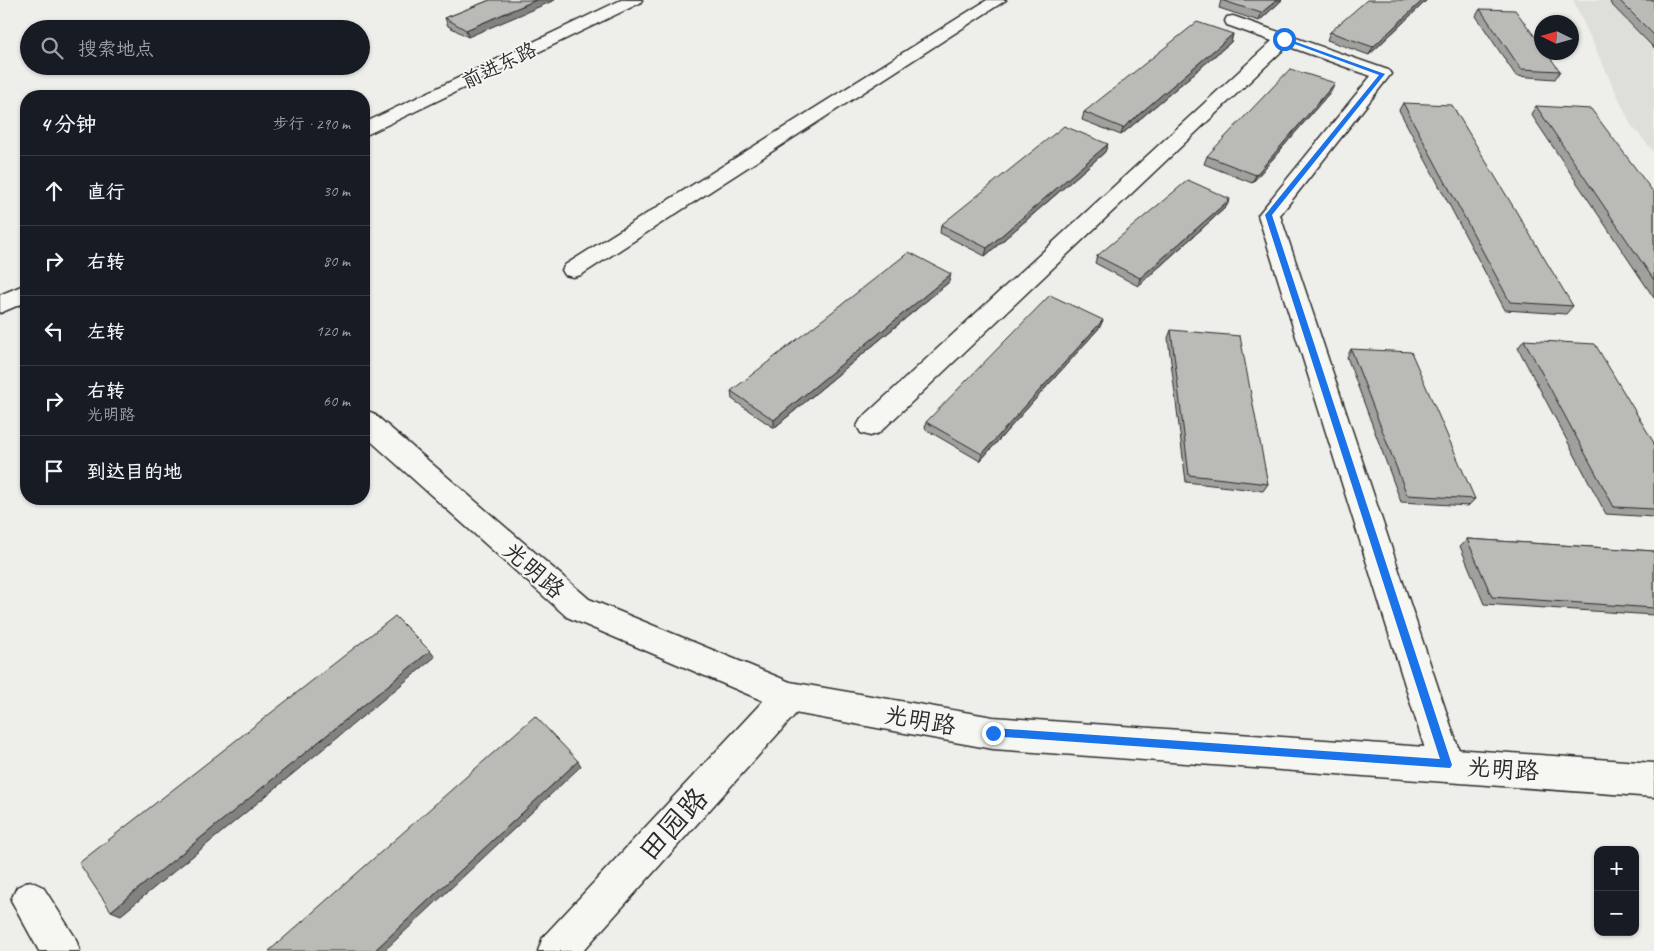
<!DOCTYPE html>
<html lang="zh">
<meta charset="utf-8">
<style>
:root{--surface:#171b24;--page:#242831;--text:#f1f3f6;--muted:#9ea1a6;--line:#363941}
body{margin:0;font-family:Caveat,"LXGW WenKai TC",sans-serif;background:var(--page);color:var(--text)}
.controls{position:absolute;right:15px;bottom:15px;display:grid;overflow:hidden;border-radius:10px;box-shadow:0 1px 4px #0004}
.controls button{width:45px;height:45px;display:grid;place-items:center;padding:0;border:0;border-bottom:1px solid var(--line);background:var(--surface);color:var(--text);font:25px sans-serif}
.compass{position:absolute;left:1534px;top:15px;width:45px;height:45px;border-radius:50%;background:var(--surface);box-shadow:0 1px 4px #0004;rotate:275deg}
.stop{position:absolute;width:15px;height:15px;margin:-11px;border:4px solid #1a73e8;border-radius:50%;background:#fff}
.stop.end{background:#1a73e8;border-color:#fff;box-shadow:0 1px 5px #0008}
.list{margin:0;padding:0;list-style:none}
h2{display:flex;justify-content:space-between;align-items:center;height:65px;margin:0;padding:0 20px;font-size:21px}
h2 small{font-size:16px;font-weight:400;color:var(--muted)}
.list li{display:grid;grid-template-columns:32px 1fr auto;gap:15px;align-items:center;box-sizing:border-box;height:70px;padding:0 20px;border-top:1px solid var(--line)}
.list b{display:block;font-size:19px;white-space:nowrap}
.list p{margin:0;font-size:16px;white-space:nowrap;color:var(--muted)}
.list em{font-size:16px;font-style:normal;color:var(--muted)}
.icon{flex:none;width:28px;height:28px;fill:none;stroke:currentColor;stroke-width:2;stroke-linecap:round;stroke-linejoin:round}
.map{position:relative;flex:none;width:1654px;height:951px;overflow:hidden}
.search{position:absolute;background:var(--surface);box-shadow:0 1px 4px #0004;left:20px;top:20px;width:350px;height:55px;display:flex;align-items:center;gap:12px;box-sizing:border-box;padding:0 18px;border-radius:28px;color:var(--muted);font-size:19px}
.panel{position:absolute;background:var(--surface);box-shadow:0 1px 4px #0004;left:20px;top:90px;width:350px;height:415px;border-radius:20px}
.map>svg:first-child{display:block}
.built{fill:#dededb}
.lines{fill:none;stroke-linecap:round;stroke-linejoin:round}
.minor-casing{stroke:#2b2b2b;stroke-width:3}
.major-casing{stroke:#2b2b2b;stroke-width:3}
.minor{fill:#f6f6f2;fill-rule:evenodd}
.major{fill:#f6f6f2;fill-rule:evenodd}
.wall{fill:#a0a09d;stroke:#2b2b2b}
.shaded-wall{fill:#828280;stroke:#2b2b2b}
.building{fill:#babab7;stroke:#2b2b2b}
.route{fill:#1a73e8}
.labels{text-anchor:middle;stroke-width:4;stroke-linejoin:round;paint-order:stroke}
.far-street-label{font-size:20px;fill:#2b2b2b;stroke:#f6f6f2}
.street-label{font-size:24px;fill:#2b2b2b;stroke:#f6f6f2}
.near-street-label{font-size:29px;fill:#2b2b2b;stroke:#f6f6f2}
</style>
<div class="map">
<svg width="1654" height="951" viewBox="0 0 1654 951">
<rect width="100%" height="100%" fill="#eeeeea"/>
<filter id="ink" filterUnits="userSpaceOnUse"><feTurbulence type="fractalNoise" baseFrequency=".02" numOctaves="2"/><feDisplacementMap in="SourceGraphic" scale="10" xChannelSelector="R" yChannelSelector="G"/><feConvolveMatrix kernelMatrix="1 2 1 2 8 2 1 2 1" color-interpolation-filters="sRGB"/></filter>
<g filter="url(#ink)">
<!-- built -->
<path class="built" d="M 1573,0 L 1654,0 L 1654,152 L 1631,125 Z"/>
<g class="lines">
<defs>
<path id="minor" d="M 987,0 L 1006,0 L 581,275 L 573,277 L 565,275 L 562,270 L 565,265 Z
M 1233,16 L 1388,70 L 1391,74 L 1280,215 L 1464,765 L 1459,777 L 1447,782 L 1435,777 L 1430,765 L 1258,215 L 1371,76 L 1287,46 L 879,433 L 870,436 L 861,433 L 857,426 L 861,419 L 1272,41 L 1227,25 L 1225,21 L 1227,17 Z
M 789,682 L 801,686 L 805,697 L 801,708 L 583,951 L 538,951 L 543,937 L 777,686 Z
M 30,881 L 43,887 L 75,937 L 80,951 L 39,951 L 11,900 L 17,887 Z"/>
<path id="major" d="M 621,0 L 642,0 L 640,3 L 364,136 L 364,123 Z
M 26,284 L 26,302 L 0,313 L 0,295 Z
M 364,410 L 373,413 L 589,599 L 790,682 L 993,717 L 1654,763 L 1654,797 L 993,749 L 789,712 L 567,617 L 364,435 Z"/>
</defs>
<!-- minor casing -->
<use href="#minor" class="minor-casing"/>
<!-- major casing -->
<use href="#major" class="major-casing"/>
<!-- minor -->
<use href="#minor" class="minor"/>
<!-- major -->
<use href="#major" class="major"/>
</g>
<!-- wall -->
<path class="wall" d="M 490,0 L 468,37 L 448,26 L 445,18 Z
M 1221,0 L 1282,0 L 1259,21 L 1219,8 Z
M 1427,0 L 1369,55 L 1327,40 L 1330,32 Z
M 1612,0 L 1654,0 L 1654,48 L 1610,3 Z
M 1480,9 L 1560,71 L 1555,79 L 1516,76 L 1476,16 Z
M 1233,34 L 1231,42 L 1121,135 L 1082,120 L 1084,112 Z
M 1331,91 L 1252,183 L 1204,164 L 1207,156 Z
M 1403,103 L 1573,306 L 1566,314 L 1505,310 L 1399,110 Z
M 1536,106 L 1654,193 L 1654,298 L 1531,114 Z
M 1105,152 L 985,256 L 940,233 L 941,225 Z
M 1230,199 L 1226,207 L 1138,286 L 1095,263 L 1097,256 Z
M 949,282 L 774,428 L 732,399 L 731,391 Z
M 1100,327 L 980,461 L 925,429 L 926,422 Z
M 1171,330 L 1268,484 L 1263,491 L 1186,482 L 1168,338 Z
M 1524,340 L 1654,443 L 1654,517 L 1606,514 L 1518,348 Z
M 1351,349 L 1475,499 L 1468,506 L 1401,502 L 1347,357 Z
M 1467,539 L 1654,551 L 1654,615 L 1484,604 L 1460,546 Z"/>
<!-- shaded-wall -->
<path class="shaded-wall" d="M 536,0 L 555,0 L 468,37 L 466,30 Z
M 1277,0 L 1282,0 L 1259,21 L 1261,13 Z
M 1423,0 L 1427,0 L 1369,55 L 1373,47 Z
M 1233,34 L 1231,42 L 1121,135 L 1123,128 Z
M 1335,83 L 1331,91 L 1252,183 L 1256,175 Z
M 1108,144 L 1105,152 L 985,256 L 987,248 Z
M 1230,199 L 1226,207 L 1138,286 L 1140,278 Z
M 951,274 L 949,282 L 774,428 L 774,420 Z
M 1103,320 L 1100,327 L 980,461 L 982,454 Z
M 430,651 L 435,657 L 121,915 L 111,911 Z
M 578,761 L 581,766 L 384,951 L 374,951 Z"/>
<!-- building -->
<path class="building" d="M 490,0 L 536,0 L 466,30 L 445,18 Z
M 1221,0 L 1277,0 L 1261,13 Z
M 1367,0 L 1423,0 L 1373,47 L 1330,32 Z
M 1619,0 L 1654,0 L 1654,35 Z
M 1480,9 L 1515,10 L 1542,46 L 1542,52 L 1546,52 L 1560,71 L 1521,69 Z
M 1197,22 L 1233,34 L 1123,128 L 1084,112 Z
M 1290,69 L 1335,83 L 1256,175 L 1207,156 Z
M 1403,103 L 1452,105 L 1573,306 L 1510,302 Z
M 1536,106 L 1591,109 L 1654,193 L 1654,280 Z
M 1064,126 L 1108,144 L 987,248 L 941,225 Z
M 1188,180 L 1230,199 L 1140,278 L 1097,256 Z
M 909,252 L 951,274 L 774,420 L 731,391 Z
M 1050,295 L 1103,320 L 982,454 L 926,422 Z
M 1171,330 L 1240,336 L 1268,484 L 1189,475 Z
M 1524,340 L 1595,344 L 1654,443 L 1654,509 L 1614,507 Z
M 1351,349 L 1411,352 L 1475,499 L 1407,495 Z
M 1467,539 L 1654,551 L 1654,608 L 1492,597 Z
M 395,616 L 430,651 L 111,911 L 79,863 Z
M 535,716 L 578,761 L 374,951 L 269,951 Z"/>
</g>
<!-- route -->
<path class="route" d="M 1285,38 L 1385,74 L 1272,215 L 1452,765 L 1450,768 L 989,736 L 988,733 L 993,728 L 1440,759 L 1265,215 L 1379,75 L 1281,39 Z"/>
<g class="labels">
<!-- far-street labels -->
<g class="far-street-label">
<text transform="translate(499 65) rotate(-26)" y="7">前进东路</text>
</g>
<!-- street labels -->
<g class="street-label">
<text transform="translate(534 570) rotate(41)" y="8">光明路</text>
<text transform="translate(920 720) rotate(10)" y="8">光明路</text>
<text transform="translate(1503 769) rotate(4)" y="8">光明路</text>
</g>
<!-- near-street labels -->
<g class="near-street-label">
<text transform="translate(673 824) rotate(-48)" y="10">田园路</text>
</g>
</g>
</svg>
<div class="controls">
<button>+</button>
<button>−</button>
</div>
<svg class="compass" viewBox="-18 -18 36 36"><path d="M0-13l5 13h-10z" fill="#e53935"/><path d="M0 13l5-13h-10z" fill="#9ea1a6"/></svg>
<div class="stop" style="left:1284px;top:39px"></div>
<div class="stop end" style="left:993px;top:733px"></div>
<div class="search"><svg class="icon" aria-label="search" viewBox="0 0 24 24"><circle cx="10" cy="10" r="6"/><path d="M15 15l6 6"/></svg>搜索地点</div>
<section class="panel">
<h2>4 分钟<small>步行 · 290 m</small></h2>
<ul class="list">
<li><svg class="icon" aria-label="ahead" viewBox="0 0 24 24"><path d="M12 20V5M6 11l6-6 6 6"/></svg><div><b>直行</b></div><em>30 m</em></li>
<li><svg class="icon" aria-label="right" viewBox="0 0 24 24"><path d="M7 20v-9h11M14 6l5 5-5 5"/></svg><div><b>右转</b></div><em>80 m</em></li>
<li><svg class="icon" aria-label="left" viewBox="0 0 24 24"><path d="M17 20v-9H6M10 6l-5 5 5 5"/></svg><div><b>左转</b></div><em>120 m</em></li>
<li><svg class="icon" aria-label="right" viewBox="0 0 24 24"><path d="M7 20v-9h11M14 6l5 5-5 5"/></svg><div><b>右转</b><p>光明路</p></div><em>60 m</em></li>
<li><svg class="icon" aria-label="arrive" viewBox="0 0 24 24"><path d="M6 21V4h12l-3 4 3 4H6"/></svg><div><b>到达目的地</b></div></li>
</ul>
</section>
</div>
